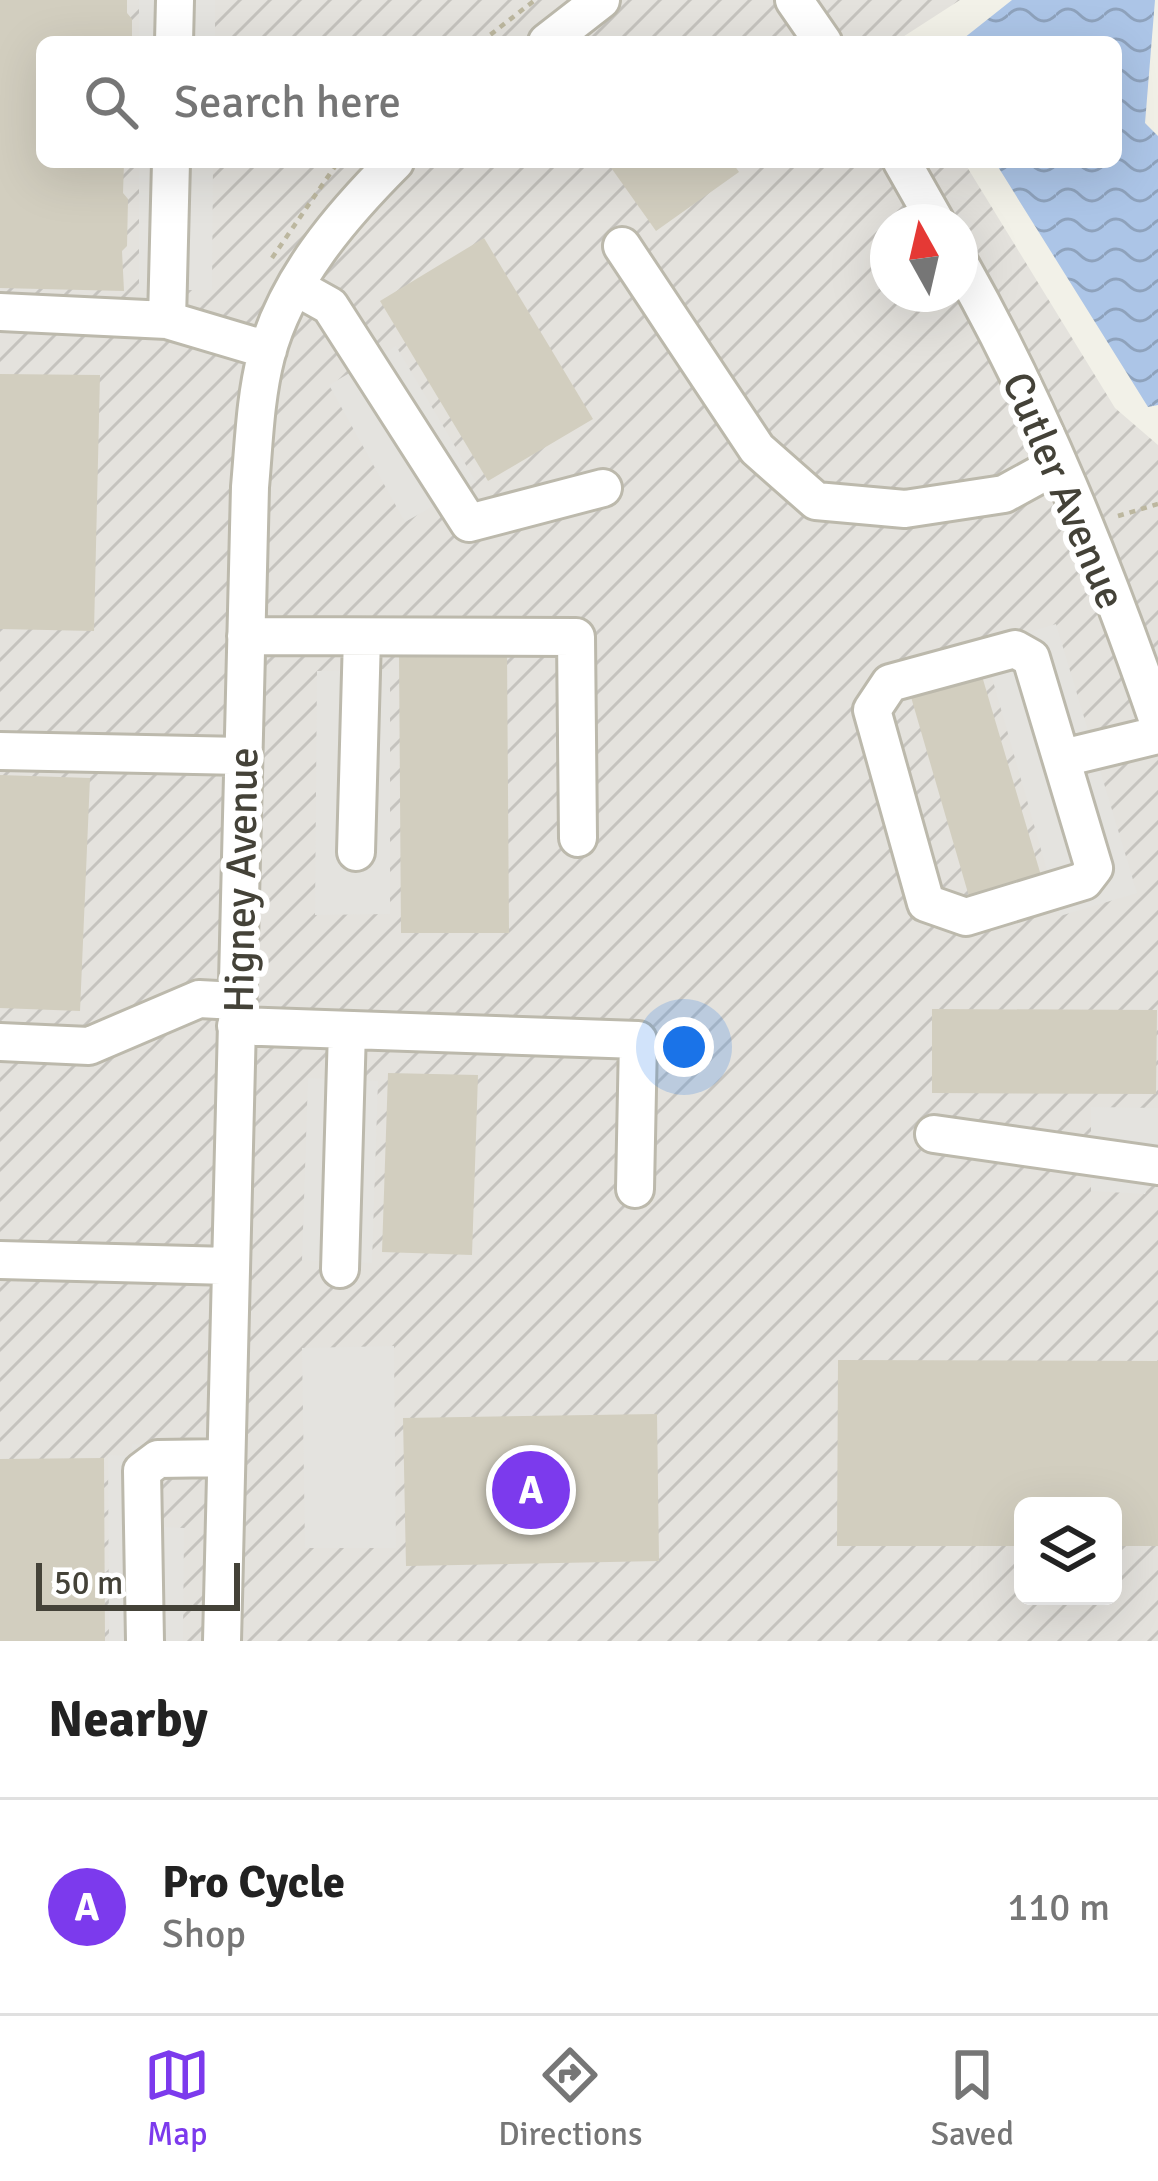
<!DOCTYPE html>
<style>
:root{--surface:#fff;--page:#f6f6f6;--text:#222;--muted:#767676;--line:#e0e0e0;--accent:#7c3aed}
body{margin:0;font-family:Signika,sans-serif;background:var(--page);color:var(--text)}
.controls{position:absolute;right:36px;bottom:36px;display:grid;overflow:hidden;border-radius:18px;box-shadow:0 12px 48px #0002}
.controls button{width:108px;height:108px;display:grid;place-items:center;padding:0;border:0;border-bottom:3px solid var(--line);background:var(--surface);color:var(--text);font:60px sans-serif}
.compass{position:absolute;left:870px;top:204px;width:108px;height:108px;border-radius:50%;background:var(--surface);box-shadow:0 12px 48px #0002;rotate:352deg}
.scale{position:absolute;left:36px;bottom:30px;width:204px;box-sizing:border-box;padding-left:12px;border:6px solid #444238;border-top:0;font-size:33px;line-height:42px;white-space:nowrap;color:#444238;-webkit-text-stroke:9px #fff;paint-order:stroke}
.you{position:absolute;left:684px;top:1047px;width:42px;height:42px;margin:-30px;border:9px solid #fff;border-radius:50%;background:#1a73e8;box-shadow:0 0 0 18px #1a73e833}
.badge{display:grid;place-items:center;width:78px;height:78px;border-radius:50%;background:var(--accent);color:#fff;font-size:39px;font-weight:700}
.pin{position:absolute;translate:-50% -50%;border:6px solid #fff;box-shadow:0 3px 12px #0006}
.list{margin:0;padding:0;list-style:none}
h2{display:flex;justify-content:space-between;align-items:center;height:156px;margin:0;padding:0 48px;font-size:51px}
h2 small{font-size:39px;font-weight:400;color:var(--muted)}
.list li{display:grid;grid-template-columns:78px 1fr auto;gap:36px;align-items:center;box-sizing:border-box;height:216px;padding:0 48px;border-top:3px solid var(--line)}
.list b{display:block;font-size:45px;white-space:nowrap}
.list p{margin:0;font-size:39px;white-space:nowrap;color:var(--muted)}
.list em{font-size:39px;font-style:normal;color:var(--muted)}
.icon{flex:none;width:66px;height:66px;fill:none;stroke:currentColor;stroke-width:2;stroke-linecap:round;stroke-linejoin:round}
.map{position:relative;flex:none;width:1158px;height:1641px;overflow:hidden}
.search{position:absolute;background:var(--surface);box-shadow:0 12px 48px #0002;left:36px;right:36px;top:36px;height:132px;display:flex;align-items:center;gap:30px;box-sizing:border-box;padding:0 42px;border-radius:18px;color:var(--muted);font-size:45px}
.sheet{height:372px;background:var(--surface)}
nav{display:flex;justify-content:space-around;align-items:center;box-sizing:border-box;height:168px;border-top:3px solid var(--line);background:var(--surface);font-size:33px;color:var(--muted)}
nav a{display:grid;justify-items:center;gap:6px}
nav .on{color:var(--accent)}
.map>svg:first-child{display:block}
.industrial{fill:url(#industrial-furrows);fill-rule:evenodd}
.parking{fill:#e4e3df}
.water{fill:url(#water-waves)}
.building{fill:#d2cebf}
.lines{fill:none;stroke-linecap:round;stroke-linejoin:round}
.minor-casing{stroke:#bcb9ac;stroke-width:42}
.path{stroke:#bcb79f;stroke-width:4.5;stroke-dasharray:6 6;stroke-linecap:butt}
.minor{stroke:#fff;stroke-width:36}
.labels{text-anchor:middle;stroke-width:12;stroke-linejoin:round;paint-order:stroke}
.street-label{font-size:42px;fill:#444238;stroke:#fff}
</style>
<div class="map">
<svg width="1158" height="1641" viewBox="0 0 1158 1641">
<defs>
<pattern id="industrial-furrows" width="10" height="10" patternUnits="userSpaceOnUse" patternTransform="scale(3)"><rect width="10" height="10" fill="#e4e2dd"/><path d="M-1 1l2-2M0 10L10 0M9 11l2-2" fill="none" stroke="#c5c3be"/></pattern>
<pattern id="water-waves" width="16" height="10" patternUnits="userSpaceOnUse" patternTransform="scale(3)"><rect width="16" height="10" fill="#acc5e7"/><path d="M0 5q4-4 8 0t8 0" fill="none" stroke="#8ea2bc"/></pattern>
</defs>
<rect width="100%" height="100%" fill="#f2f1e8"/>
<!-- industrial -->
<path class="industrial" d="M 0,0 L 960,0 L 895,42 L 42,42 L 42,162 L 964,162 L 1115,408 L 1158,445 L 1158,1641 L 0,1641 ZM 888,222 L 960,222 L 960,294 L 888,294 ZM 1023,1506 L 1113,1506 L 1113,1596 L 1023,1596 Z"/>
<!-- parking -->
<path class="parking" d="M 139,0 L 215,0 L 215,42 L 139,42 Z
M 139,162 L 213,162 L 212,290 L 139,290 Z
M 396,346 L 476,482 L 405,522 L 329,385 Z
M 1056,624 L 1137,893 L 1060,916 L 983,646 Z
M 390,669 L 390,914 L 315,915 L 317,671 Z
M 308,1078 L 378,1081 L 372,1263 L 302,1260 Z
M 1091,1107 L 1158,1108 L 1158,1161 L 1145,1194 L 1091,1191 Z
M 394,1346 L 396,1548 L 305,1548 L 302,1348 Z
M 132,1444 L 160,1446 L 162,1527 L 184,1528 L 183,1641 L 109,1641 L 108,1455 L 131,1456 Z"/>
<!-- water -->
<path class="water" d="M 1012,0 L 1155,0 L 1145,123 L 1158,136 L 1158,405 L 1148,407 L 995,162 L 1116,162 L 1116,42 L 959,42 Z"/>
<!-- building -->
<path class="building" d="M 0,0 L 127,0 L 127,13 L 132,19 L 132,42 L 42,42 L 42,162 L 124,162 L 123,193 L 128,199 L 127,246 L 122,251 L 124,291 L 0,288 Z
M 607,162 L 732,162 L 739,172 L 656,231 Z
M 484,238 L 593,419 L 488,481 L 380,301 Z
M 0,374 L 100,375 L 94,631 L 0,629 Z
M 507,653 L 509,933 L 401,933 L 399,654 Z
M 982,676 L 1042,879 L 970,900 L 911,697 Z
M 0,775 L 90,778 L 80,1011 L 0,1008 Z
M 932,1009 L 1157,1010 L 1156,1094 L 932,1093 Z
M 388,1073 L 478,1075 L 472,1255 L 382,1252 Z
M 838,1360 L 1158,1361 L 1158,1546 L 1113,1546 L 1113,1506 L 1023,1506 L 1023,1546 L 837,1546 Z
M 657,1414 L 659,1561 L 406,1566 L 403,1418 Z
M 104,1458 L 105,1641 L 0,1641 L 0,1459 Z"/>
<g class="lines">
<defs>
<path id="minor" d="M 794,0 L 823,42
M 174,42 L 175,0
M 547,42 L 601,0
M 902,162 L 936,222
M 622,246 L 757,449 L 816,501 L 905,509 L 1004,494 L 1057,465
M 960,264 C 1041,407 1104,565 1158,721
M 296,287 L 330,306 L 469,523 L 603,488
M 0,312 L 167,320 L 268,350
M 167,320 L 171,162
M 246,636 L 576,637 L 578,838
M 1015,649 L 1031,658 L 1094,868 L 1084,881 L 966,917 L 926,903 L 872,710 L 890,683 Z
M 0,751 L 243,756
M 1063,758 L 1158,735
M 356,852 L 362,637
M 236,1026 L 638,1040 L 635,1189
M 0,1042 L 89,1046 L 199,999 L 237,1001
M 934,1134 L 1158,1166
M 0,1260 L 230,1266
M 340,1269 L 347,1030
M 145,1641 L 142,1471 L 158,1459 L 226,1458
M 222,1641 L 250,487 C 254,443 255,399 266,356 C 286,280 341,216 395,162"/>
</defs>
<!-- minor casing -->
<use href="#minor" class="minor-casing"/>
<!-- path -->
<path class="path" d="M 481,42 L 535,0
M 272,258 L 338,162
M 1118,516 L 1158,504"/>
<!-- minor -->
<use href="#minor" class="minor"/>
</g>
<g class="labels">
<!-- street labels -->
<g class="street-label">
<text transform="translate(1065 490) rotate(67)" y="15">Cutler Avenue</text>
<text transform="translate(240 880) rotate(-89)" y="15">Higney Avenue</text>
</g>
</g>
</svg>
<div class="controls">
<button><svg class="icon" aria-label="layers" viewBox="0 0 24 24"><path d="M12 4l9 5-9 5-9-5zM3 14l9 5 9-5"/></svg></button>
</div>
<svg class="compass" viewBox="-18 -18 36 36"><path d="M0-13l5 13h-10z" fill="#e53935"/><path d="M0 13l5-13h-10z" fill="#767676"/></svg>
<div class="scale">50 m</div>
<div class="you"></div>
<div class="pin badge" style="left:531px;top:1490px">A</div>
<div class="search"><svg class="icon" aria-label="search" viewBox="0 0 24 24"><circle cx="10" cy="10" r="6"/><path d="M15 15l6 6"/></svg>Search here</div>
</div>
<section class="sheet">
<h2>Nearby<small></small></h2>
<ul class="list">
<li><span class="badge">A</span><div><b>Pro Cycle</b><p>Shop</p></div><em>110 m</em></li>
</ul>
</section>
<nav>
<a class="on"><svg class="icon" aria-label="map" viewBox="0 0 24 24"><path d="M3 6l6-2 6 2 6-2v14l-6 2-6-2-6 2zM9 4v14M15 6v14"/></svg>Map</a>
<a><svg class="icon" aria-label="directions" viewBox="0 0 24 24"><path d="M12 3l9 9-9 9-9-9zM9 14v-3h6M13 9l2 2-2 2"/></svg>Directions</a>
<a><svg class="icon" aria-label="saved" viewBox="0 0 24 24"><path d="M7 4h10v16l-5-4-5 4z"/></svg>Saved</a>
</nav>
